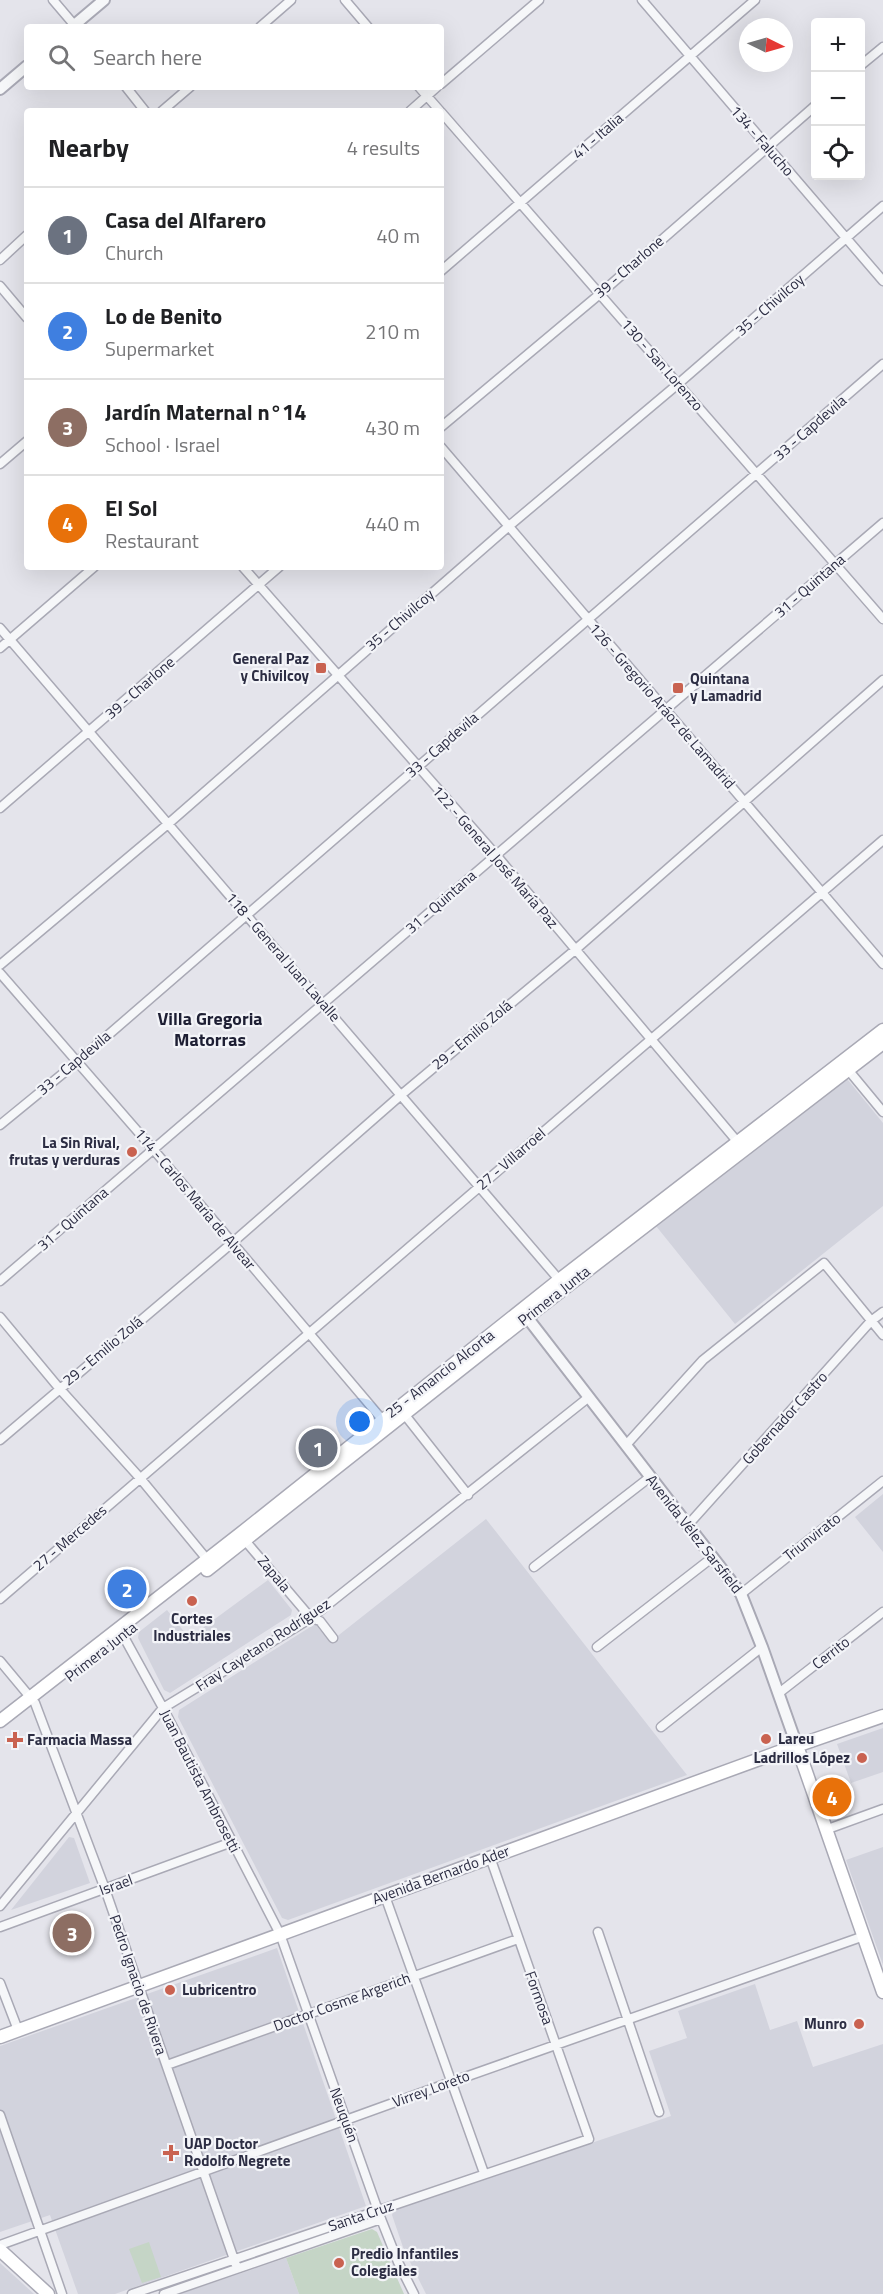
<!DOCTYPE html>
<meta charset="utf-8">
<style>
:root{--surface:#fff;--page:#f2f2f2;--text:#202124;--muted:#757577;--line:#e0e0e0;--accent:#2563eb}
body{margin:0;font-family:"Titillium Web",sans-serif;background:var(--page);color:var(--text)}
.controls{position:absolute;right:18px;top:18px;display:grid;overflow:hidden;border-radius:6px;box-shadow:0 6px 24px #0002}
.controls button{width:54px;height:54px;display:grid;place-items:center;padding:0;border:0;border-bottom:2px solid var(--line);background:var(--surface);color:var(--text);font:30px sans-serif}
.compass{position:absolute;left:739px;top:18px;width:54px;height:54px;border-radius:50%;background:var(--surface);box-shadow:0 6px 24px #0002;rotate:95deg}
.you{position:absolute;left:360px;top:1422px;width:21px;height:21px;margin:-15px;border:4px solid #fff;border-radius:50%;background:#1a73e8;box-shadow:0 0 0 9px #1a73e833}
.badge{display:grid;place-items:center;width:39px;height:39px;border-radius:50%;background:var(--accent);color:#fff;font-size:20px;font-weight:700}
.pin{position:absolute;translate:-50% -50%;border:3px solid #fff;box-shadow:0 2px 6px #0006}
.list{margin:0;padding:0;list-style:none}
h2{display:flex;justify-content:space-between;align-items:center;height:78px;margin:0;padding:0 24px;font-size:26px}
h2 small{font-size:20px;font-weight:400;color:var(--muted)}
.list li{display:grid;grid-template-columns:39px 1fr auto;gap:18px;align-items:center;box-sizing:border-box;height:96px;padding:0 24px;border-top:2px solid var(--line)}
.list b{display:block;font-size:22px;white-space:nowrap}
.list p{margin:0;font-size:20px;white-space:nowrap;color:var(--muted)}
.list em{font-size:20px;font-style:normal;color:var(--muted)}
.icon{flex:none;width:33px;height:33px;fill:none;stroke:currentColor;stroke-width:2;stroke-linecap:round;stroke-linejoin:round}
.map{position:relative;flex:none;width:883px;height:2294px;overflow:hidden}
.search{position:absolute;background:var(--surface);box-shadow:0 6px 24px #0002;left:24px;top:24px;width:420px;height:66px;display:flex;align-items:center;gap:15px;box-sizing:border-box;padding:0 21px;border-radius:6px;color:var(--muted);font-size:22px}
.panel{position:absolute;background:var(--surface);box-shadow:0 6px 24px #0002;left:24px;top:108px;width:420px;height:462px;border-radius:6px}
.map>svg:first-child{display:block}
.built{fill:#d2d3dd}
.green{fill:#c5d5c6}
.lines{fill:none;stroke-linecap:round;stroke-linejoin:round}
.minor-casing{stroke:#a9a9b5;stroke-width:11}
.tertiary-casing{stroke:#a9a9b5;stroke-width:14}
.secondary-casing{stroke:#a9a9b5;stroke-width:15}
.minor{stroke:#f6f7f9;stroke-width:8}
.tertiary{stroke:#f6f7f9;stroke-width:10}
.secondary{stroke:#fff;stroke-width:12}
.poi-dot{fill:#c96250;stroke:#f3f4f8;stroke-width:2}
.labels{text-anchor:middle;stroke-width:4.5;stroke-linejoin:round;paint-order:stroke}
.street-label{font-size:15px;fill:#2c2d43;stroke:#f3f4f8}
.poi-label{font-size:15px;font-weight:bold;fill:#2c2d43;stroke:#f3f4f8;text-anchor:start}
.quarter-label{font-size:18px;font-weight:bold;fill:#1e1f34;stroke:#f3f4f8}
</style>
<div class="map">
<svg width="883" height="2294" viewBox="0 0 883 2294">
<rect width="100%" height="100%" fill="#e4e4eb"/>
<!-- built -->
<path class="built" d="M 842,1079 L 848,1080 L 883,1123 L 883,1206 L 735,1324 L 656,1226 Z
M 883,1494 L 883,1552 L 855,1517 Z
M 486,1519 L 687,1775 L 288,1920 L 282,1918 L 178,1717 L 179,1710 L 315,1624 L 330,1642 Z
M 268,1580 L 292,1610 L 291,1615 L 170,1693 L 164,1690 L 138,1638 L 139,1632 L 167,1610 L 189,1638 Z
M 883,1728 L 883,1772 L 851,1783 L 837,1744 Z
M 69,1837 L 74,1838 L 90,1883 L 11,1910 Z
M 883,1847 L 883,1965 L 846,1860 Z
M 72,1911 L 86,1950 L 73,1954 L 59,1916 Z
M 277,1948 L 366,2206 L 115,2294 L 78,2294 L 50,2215 L 0,2232 L 0,2046 Z
M 755,1984 L 770,2030 L 797,2021 L 813,2067 L 883,2044 L 883,2294 L 426,2294 L 404,2250 L 392,2215 L 394,2210 L 671,2116 L 649,2051 L 687,2038 L 678,2011 Z
M 286,2258 L 299,2294 L 180,2294 Z
M 0,2263 L 22,2283 L 34,2294 L 0,2294 Z"/>
<!-- green -->
<path class="green" d="M 372,2229 L 377,2232 L 404,2294 L 299,2294 L 286,2258 Z
M 149,2242 L 161,2277 L 142,2283 L 129,2249 Z"/>
<g class="lines">
<defs>
<path id="minor" d="M 53,0 L 76,27
M 345,0 L 368,27
M 642,0 L 883,281
M 260,27 L 291,0
M 860,66 L 883,47
M 441,84 L 539,0
M 126,87 L 145,111
M 419,87 L 440,111
M 162,111 L 190,87
M 410,111 L 437,87
M 441,112 L 883,619
M 0,260 L 27,235
M 441,271 L 755,0
M 0,286 L 27,318
M 441,427 L 601,293 L 816,105
M 441,447 L 883,964
M 0,464 L 27,441
M 243,567 L 496,855 L 741,1146
M 0,628 L 561,1282
M 0,648 L 94,567
M 0,808 L 279,567
M 0,965 L 168,824 L 509,526 L 678,384 L 883,206
M 0,973 L 153,1149 L 386,1424
M 845,1066 L 883,1112
M 0,1125 L 77,1062 L 883,364
M 0,1281 L 883,523
M 0,1317 L 59,1388 L 140,1478 L 210,1563
M 401,1410 L 468,1495
M 0,1440 L 232,1243 L 401,1095 L 575,950 L 883,680
M 626,1445 L 703,1360 L 824,1263 L 883,1335
M 688,1525 L 871,1321 L 883,1312
M 242,1537 L 311,1618 L 320,1621 L 333,1638
M 534,1567 L 650,1477
M 741,1594 L 883,1481
M 0,1599 L 883,840
M 119,1628 L 163,1708 L 280,1934 L 381,2219 L 398,2262 L 414,2294
M 597,1647 L 713,1557
M 0,1661 L 35,1703 L 105,1889 L 237,2268
M 779,1693 L 883,1612
M 661,1727 L 762,1647
M 825,1830 L 883,1809
M 385,1896 L 484,2173
M 0,1906 L 163,1708 L 311,1618 L 589,1397
M 0,1927 L 232,1842
M 598,1932 L 659,2112
M 0,1983 L 18,2030
M 167,2065 L 518,1939
M 0,2115 L 62,2294
M 0,2245 L 451,2082 L 864,1936
M 132,2294 L 589,2139 L 490,1857
M 164,2294 L 381,2219"/>
<path id="tertiary" d="M 72,27 L 104,0
M 0,89 L 27,66
M 523,1312 L 741,1594 L 762,1647 L 797,1746"/>
<path id="secondary" d="M 207,1570 L 527,1317 L 883,1043
M 0,1721 L 240,1534 L 559,1280 L 883,1030
M 797,1746 L 883,1992
M 0,2037 L 776,1753 L 883,1716
M 0,2250 L 48,2294"/>
</defs>
<!-- minor casing -->
<use href="#minor" class="minor-casing"/>
<!-- tertiary casing -->
<use href="#tertiary" class="tertiary-casing"/>
<!-- secondary casing -->
<use href="#secondary" class="secondary-casing"/>
<!-- minor -->
<use href="#minor" class="minor"/>
<!-- tertiary -->
<use href="#tertiary" class="tertiary"/>
<!-- secondary -->
<use href="#secondary" class="secondary"/>
</g>
<!-- markers -->
<g class="poi-dot">
<rect x="315" y="662" width="12" height="12" rx="3"/>
<rect x="672" y="682" width="12" height="12" rx="3"/>
<circle cx="132" cy="1152" r="6"/>
<circle cx="192" cy="1601" r="6"/>
<circle cx="766" cy="1739" r="6"/>
<path d="M12 1731h6v6h6v6h-6v6h-6v-6h-6v-6h6z"/>
<circle cx="862" cy="1758" r="6"/>
<circle cx="170" cy="1990" r="6"/>
<circle cx="859" cy="2024" r="6"/>
<path d="M168 2144h6v6h6v6h-6v6h-6v-6h-6v-6h6z"/>
<circle cx="339" cy="2263" r="6"/>
</g>
<g class="labels">
<!-- street labels -->
<g class="street-label">
<text transform="translate(598 136) rotate(-41)" y="5">41 - Italia</text>
<text transform="translate(762 141) rotate(49)" y="5">134 - Falucho</text>
<text transform="translate(629 267) rotate(-41)" y="5">39 - Charlone</text>
<text transform="translate(770 305) rotate(-41)" y="5">35 - Chivilcoy</text>
<text transform="translate(662 365) rotate(49)" y="5">130 - San Lorenzo</text>
<text transform="translate(810 428) rotate(-41)" y="5">33 - Capdevila</text>
<text transform="translate(810 586) rotate(-41)" y="5">31 - Quintana</text>
<text transform="translate(400 620) rotate(-41)" y="5">35 - Chivilcoy</text>
<text transform="translate(140 688) rotate(-41)" y="5">39 - Charlone</text>
<text transform="translate(662 706) rotate(49)" y="5">126 - Gregorio Aráoz de Lamadrid</text>
<text transform="translate(442 745) rotate(-41)" y="5">33 - Capdevila</text>
<text transform="translate(495 857) rotate(49)" y="5">122 - General José María Paz</text>
<text transform="translate(441 902) rotate(-41)" y="5">31 - Quintana</text>
<text transform="translate(283 957) rotate(49)" y="5">118 - General Juan Lavalle</text>
<text transform="translate(472 1035) rotate(-40)" y="5">29 - Emilio Zolá</text>
<text transform="translate(74 1063) rotate(-40)" y="5">33 - Capdevila</text>
<text transform="translate(511 1159) rotate(-41)" y="5">27 - Villarroel</text>
<text transform="translate(195 1199) rotate(50)" y="5">114 - Carlos María de Alvear</text>
<text transform="translate(73 1219) rotate(-41)" y="5">31 - Quintana</text>
<text transform="translate(554 1296) rotate(-38)" y="5">Primera Junta</text>
<text transform="translate(103 1351) rotate(-40)" y="5">29 - Emilio Zolá</text>
<text transform="translate(440 1374) rotate(-38)" y="5">25 - Amancio Alcorta</text>
<text transform="translate(785 1418) rotate(-48)" y="5">Gobernador Castro</text>
<text transform="translate(694 1534) rotate(52)" y="5">Avenida Vélez Sarsfield</text>
<text transform="translate(812 1537) rotate(-38)" y="5">Triunvirato</text>
<text transform="translate(70 1538) rotate(-41)" y="5">27 - Mercedes</text>
<text transform="translate(274 1574) rotate(50)" y="5">Zapala</text>
<text transform="translate(263 1645) rotate(-33)" y="5">Fray Cayetano Rodríguez</text>
<text transform="translate(101 1652) rotate(-38)" y="5">Primera Junta</text>
<text transform="translate(831 1653) rotate(-38)" y="5">Cerrito</text>
<text transform="translate(200 1781) rotate(63)" y="5">Juan Bautista Ambrosetti</text>
<text transform="translate(441 1875) rotate(-20)" y="5">Avenida Bernardo Ader</text>
<text transform="translate(116 1885) rotate(-20)" y="5">Israel</text>
<text transform="translate(138 1985) rotate(71)" y="5">Pedro Ignacio de Rivera</text>
<text transform="translate(539 1998) rotate(70)" y="5">Formosa</text>
<text transform="translate(342 2002) rotate(-20)" y="5">Doctor Cosme Argerich</text>
<text transform="translate(431 2089) rotate(-20)" y="5">Virrey Loreto</text>
<text transform="translate(344 2115) rotate(70)" y="5">Neuquén</text>
<text transform="translate(361 2216) rotate(-19)" y="5">Santa Cruz</text>
</g>
<!-- poi labels -->
<g class="poi-label">
<text x="309" y="664" text-anchor="end">General Paz<tspan x="309" dy="17">y Chivilcoy</tspan></text>
<text x="690" y="684">Quintana<tspan x="690" dy="17">y Lamadrid</tspan></text>
<text x="120" y="1148" text-anchor="end">La Sin Rival,<tspan x="120" dy="17">frutas y verduras</tspan></text>
<text x="192" y="1624" text-anchor="middle">Cortes<tspan x="192" dy="17">Industriales</tspan></text>
<text x="778" y="1744">Lareu</text>
<text x="27" y="1745">Farmacia Massa</text>
<text x="850" y="1763" text-anchor="end">Ladrillos López</text>
<text x="182" y="1995">Lubricentro</text>
<text x="847" y="2029" text-anchor="end">Munro</text>
<text x="184" y="2149">UAP Doctor<tspan x="184" dy="17">Rodolfo Negrete</tspan></text>
<text x="351" y="2259">Predio Infantiles<tspan x="351" dy="17">Colegiales</tspan></text>
</g>
<!-- quarter labels -->
<g class="quarter-label">
<text x="210" y="1025">Villa Gregoria<tspan x="210" dy="21">Matorras</tspan></text>
</g>
</g>
</svg>
<div class="controls">
<button>+</button>
<button>−</button>
<button><svg class="icon" aria-label="locate" viewBox="0 0 24 24"><circle cx="12" cy="12" r="6"/><path d="M12 2v4M12 18v4M2 12h4M18 12h4"/></svg></button>
</div>
<svg class="compass" viewBox="-18 -18 36 36"><path d="M0-13l5 13h-10z" fill="#e53935"/><path d="M0 13l5-13h-10z" fill="#757577"/></svg>
<div class="you"></div>
<div class="pin badge" style="left:318px;top:1448px;background:#6b7280">1</div>
<div class="pin badge" style="left:127px;top:1589px;background:#3f7fe0">2</div>
<div class="pin badge" style="left:72px;top:1933px;background:#8d6e63">3</div>
<div class="pin badge" style="left:832px;top:1797px;background:#e8710a">4</div>
<div class="search"><svg class="icon" aria-label="search" viewBox="0 0 24 24"><circle cx="10" cy="10" r="6"/><path d="M15 15l6 6"/></svg>Search here</div>
<section class="panel">
<h2>Nearby<small>4 results</small></h2>
<ul class="list">
<li><span class="badge" style="background:#6b7280">1</span><div><b>Casa del Alfarero</b><p>Church</p></div><em>40 m</em></li>
<li><span class="badge" style="background:#3f7fe0">2</span><div><b>Lo de Benito</b><p>Supermarket</p></div><em>210 m</em></li>
<li><span class="badge" style="background:#8d6e63">3</span><div><b>Jardín Maternal n°14</b><p>School · Israel</p></div><em>430 m</em></li>
<li><span class="badge" style="background:#e8710a">4</span><div><b>El Sol</b><p>Restaurant</p></div><em>440 m</em></li>
</ul>
</section>
</div>
